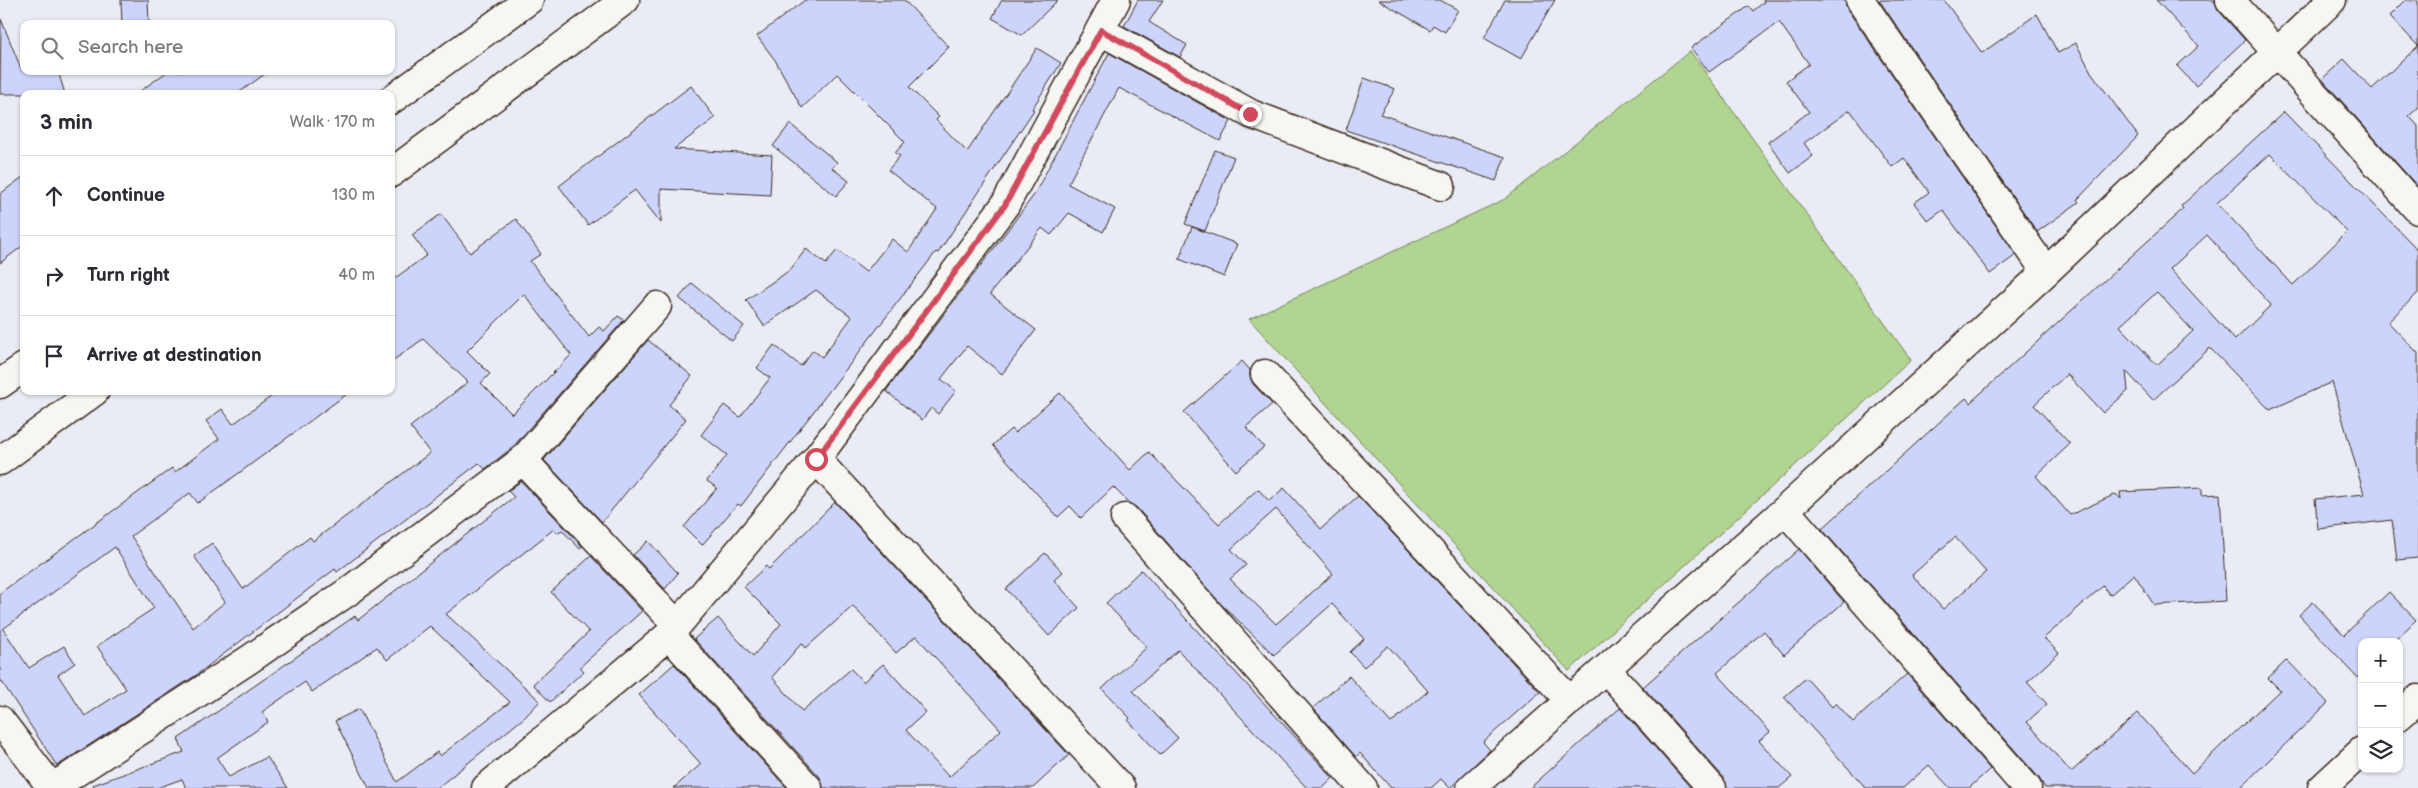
<!DOCTYPE html>
<meta charset="utf-8">
<style>
:root{--surface:#fff;--page:#f7f7f7;--text:#2b2b33;--muted:#7c7c81;--line:#e1e1e2}
body{margin:0;font-family:"Balsamiq Sans",sans-serif;background:var(--page);color:var(--text)}
.controls{position:absolute;right:15px;bottom:15px;display:grid;overflow:hidden;border-radius:10px;box-shadow:0 1px 4px #0004}
.controls button{width:45px;height:45px;display:grid;place-items:center;padding:0;border:0;border-bottom:1px solid var(--line);background:var(--surface);color:var(--text);font:25px sans-serif}
.stop{position:absolute;width:15px;height:15px;margin:-11px;border:4px solid #d1495b;border-radius:50%;background:#fff}
.stop.end{background:#d1495b;border-color:#fff;box-shadow:0 1px 5px #0008}
.list{margin:0;padding:0;list-style:none}
h2{display:flex;justify-content:space-between;align-items:center;height:65px;margin:0;padding:0 20px;font-size:21px}
h2 small{font-size:16px;font-weight:400;color:var(--muted)}
.list li{display:grid;grid-template-columns:32px 1fr auto;gap:15px;align-items:center;box-sizing:border-box;height:80px;padding:0 20px;border-top:1px solid var(--line)}
.list b{display:block;font-size:19px;white-space:nowrap}
.list em{font-size:16px;font-style:normal;color:var(--muted)}
.icon{flex:none;width:28px;height:28px;fill:none;stroke:currentColor;stroke-width:2;stroke-linecap:round;stroke-linejoin:round}
.map{position:relative;flex:none;width:2418px;height:788px;overflow:hidden}
.search{position:absolute;background:var(--surface);box-shadow:0 1px 4px #0004;left:20px;top:20px;width:375px;height:55px;display:flex;align-items:center;gap:12px;box-sizing:border-box;padding:0 18px;border-radius:10px;color:var(--muted);font-size:19px}
.panel{position:absolute;background:var(--surface);box-shadow:0 1px 4px #0004;left:20px;top:90px;width:375px;height:305px;border-radius:10px}
.map>svg:first-child{display:block}
.green{fill:#b0d591;stroke:#768058}
.building{fill:#cdd4fc;stroke:#3b2a1e;fill-rule:evenodd}
.lines{fill:none;stroke-linecap:round;stroke-linejoin:round}
.minor-casing{stroke:#3b2a1e;stroke-width:31}
.secondary-casing{stroke:#3b2a1e;stroke-width:31}
.minor{stroke:#f6f6f2;stroke-width:28}
.secondary{stroke:#f6f6f2;stroke-width:28}
.route{stroke:#d1495b;stroke-width:6}
</style>
<div class="map">
<svg width="2418" height="788" viewBox="0 0 2418 788">
<rect width="100%" height="100%" fill="#eaecf5"/>
<filter id="ink" filterUnits="userSpaceOnUse"><feTurbulence type="fractalNoise" baseFrequency=".02" numOctaves="2"/><feDisplacementMap in="SourceGraphic" scale="10" xChannelSelector="R" yChannelSelector="G"/><feConvolveMatrix kernelMatrix="1 2 1 2 8 2 1 2 1" color-interpolation-filters="sRGB"/></filter>
<g filter="url(#ink)">
<!-- green -->
<path class="green" d="M 1690,51 L 1911,360 L 1569,671 L 1249,319 L 1505,199 Z"/>
<!-- building -->
<path class="building" d="M 121,0 L 148,0 L 149,24 L 122,24 Z
M 805,0 L 904,0 L 949,47 L 909,87 L 939,117 L 936,120 L 967,152 L 1037,48 L 1061,63 L 1032,109 L 1034,110 L 938,253 L 936,252 L 741,506 L 738,504 L 702,545 L 684,527 L 717,488 L 707,481 L 727,455 L 701,435 L 724,405 L 740,417 L 770,378 L 757,368 L 774,345 L 801,366 L 813,350 L 822,357 L 852,317 L 816,290 L 764,326 L 746,300 L 790,270 L 806,249 L 826,264 L 837,250 L 866,272 L 892,239 L 908,252 L 937,209 L 888,170 L 900,156 L 895,153 L 905,142 L 837,74 L 802,108 L 775,60 L 757,36 Z
M 1002,0 L 1058,0 L 1022,35 L 992,18 Z
M 1138,0 L 1163,0 L 1149,22 L 1187,45 L 1180,57 L 1124,26 Z
M 1378,0 L 1440,0 L 1458,10 L 1445,32 L 1433,25 L 1430,30 Z
M 1505,0 L 1555,0 L 1521,59 L 1484,38 Z
M 1763,0 L 1845,0 L 1847,9 L 2016,255 L 1990,274 L 1943,210 L 1928,221 L 1914,203 L 1929,192 L 1904,158 L 1892,167 L 1850,110 L 1804,143 L 1813,156 L 1790,173 L 1768,142 L 1809,112 L 1786,81 L 1809,64 L 1779,22 L 1709,72 L 1691,48 L 1749,6 L 1753,11 L 1764,2 Z
M 1879,0 L 1944,0 L 1982,53 L 2037,14 L 2058,53 L 2076,43 L 2091,72 L 2138,136 L 2077,200 L 2079,202 L 2037,232 Z
M 2156,0 L 2214,0 L 2218,10 L 2245,40 L 2196,86 L 2177,66 L 2199,46 Z
M 2406,0 L 2418,0 L 2418,108 L 2409,116 L 2418,126 L 2418,187 L 2322,79 L 2344,59 L 2372,89 L 2418,46 L 2390,16 Z
M 1,19 L 22,71 L 58,71 L 65,94 L 0,94 Z
M 1109,53 L 1231,121 L 1220,141 L 1119,88 L 1068,184 L 1115,209 L 1103,232 L 1069,213 L 1051,235 L 1042,228 L 990,294 L 1036,330 L 1002,374 L 967,346 L 941,379 L 956,391 L 938,414 L 931,408 L 922,420 L 886,391 L 1034,195 Z
M 168,71 L 269,71 L 237,94 L 136,94 Z
M 1364,78 L 1395,89 L 1380,114 L 1505,157 L 1496,181 L 1346,130 Z
M 691,86 L 715,118 L 674,149 L 772,155 L 770,195 L 661,189 L 661,223 L 635,190 L 588,225 L 559,186 Z
M 2284,112 L 2418,250 L 2418,293 L 2388,322 L 2418,353 L 2418,558 L 2397,560 L 2392,520 L 2318,529 L 2315,499 L 2364,494 L 2332,382 L 2270,410 L 2210,348 L 2153,400 L 2126,371 L 2128,391 L 2103,413 L 2067,374 L 2034,405 L 2070,444 L 2036,476 L 2070,515 L 2116,494 L 2121,499 L 2120,492 L 2202,488 L 2202,495 L 2220,494 L 2226,601 L 2154,605 L 2134,574 L 2110,595 L 2103,586 L 2044,638 L 2059,653 L 2027,682 L 2047,704 L 2027,722 L 2071,772 L 2138,713 L 2192,773 L 2280,690 L 2268,678 L 2287,660 L 2328,703 L 2240,788 L 2045,788 L 2039,778 L 1822,529 L 1966,398 L 1970,403 L 2183,209 L 2181,206 ZM 2270,154 L 2347,232 L 2293,285 L 2217,203 ZM 2207,235 L 2271,305 L 2235,340 L 2170,269 ZM 2157,292 L 2193,331 L 2157,365 L 2120,326 ZM 1955,537 L 1986,572 L 1943,609 L 1912,575 Z
M 790,124 L 837,162 L 832,168 L 849,181 L 836,196 L 773,146 Z
M 1215,150 L 1234,157 L 1205,231 L 1185,224 Z
M 24,176 L 24,245 L 0,263 L 0,194 Z
M 441,214 L 470,253 L 516,219 L 541,254 L 530,261 L 589,337 L 599,327 L 604,331 L 618,316 L 624,320 L 512,448 L 485,469 L 479,463 L 337,572 L 335,569 L 195,676 L 57,766 L 0,679 L 0,593 L 172,468 L 175,472 L 219,439 L 206,421 L 222,409 L 233,424 L 279,391 L 351,391 L 198,503 L 190,493 L 131,536 L 193,628 L 225,602 L 194,556 L 212,543 L 243,589 L 310,537 L 313,541 L 430,453 L 410,427 L 468,382 L 423,339 L 391,362 L 391,281 L 427,255 L 412,235 ZM 524,294 L 571,355 L 512,414 L 481,383 L 490,374 L 467,351 ZM 115,547 L 154,608 L 97,646 L 126,689 L 85,716 L 58,675 L 75,663 L 64,646 L 29,668 L 3,629 Z
M 1192,227 L 1237,244 L 1224,277 L 1179,259 Z
M 692,283 L 744,326 L 732,341 L 679,298 Z
M 648,340 L 692,376 L 669,405 L 686,419 L 602,522 L 544,460 Z
M 1242,361 L 1250,370 L 1250,377 L 1253,384 L 1272,404 L 1246,427 L 1264,447 L 1236,471 L 1184,412 Z
M 1060,393 L 1130,470 L 1149,452 L 1219,524 L 1258,489 L 1269,501 L 1284,488 L 1321,529 L 1358,496 L 1540,692 L 1483,742 L 1490,750 L 1450,788 L 1441,779 L 1431,788 L 1391,788 L 1360,753 L 1356,757 L 1313,708 L 1349,676 L 1391,723 L 1428,691 L 1388,646 L 1364,667 L 1350,652 L 1364,639 L 1332,604 L 1274,655 L 1220,603 L 1137,508 L 1129,503 L 1113,487 L 1081,518 L 1070,506 L 1058,517 L 993,445 L 1011,429 L 1015,433 ZM 1276,509 L 1333,574 L 1276,624 L 1230,579 L 1246,565 L 1231,549 Z
M 521,481 L 582,546 L 580,549 L 562,530 L 557,533 L 554,529 L 446,614 L 540,701 L 525,717 L 437,788 L 369,788 L 335,721 L 359,709 L 397,782 L 437,752 L 440,756 L 510,702 L 430,626 L 387,660 L 377,647 L 312,692 L 305,682 L 262,712 L 268,722 L 217,758 L 229,777 L 267,757 L 288,788 L 186,788 L 182,779 L 157,788 L 94,788 L 93,785 L 184,752 L 178,739 L 355,616 L 358,620 L 514,497 L 508,491 Z
M 835,502 L 1069,755 L 1033,788 L 823,788 L 820,777 L 694,639 L 718,618 L 753,656 L 781,624 L 744,587 L 766,566 L 769,569 ZM 853,606 L 896,653 L 916,636 L 1001,730 L 949,777 L 906,730 L 926,712 L 883,664 L 863,682 L 851,669 L 802,711 L 772,677 L 802,643 L 806,648 Z
M 648,541 L 678,573 L 665,589 L 633,555 Z
M 1799,549 L 1844,602 L 1784,655 L 1764,631 L 1717,673 L 1770,732 L 1759,741 L 1792,777 L 1779,788 L 1727,788 L 1724,778 L 1643,687 Z
M 1045,553 L 1063,572 L 1054,580 L 1079,608 L 1049,636 L 1006,589 Z
M 591,556 L 642,611 L 580,667 L 584,671 L 550,702 L 533,684 L 589,632 L 551,592 Z
M 1141,570 L 1333,778 L 1323,788 L 1307,788 L 1178,650 L 1133,691 L 1178,738 L 1160,755 L 1128,720 L 1130,718 L 1102,689 L 1147,647 L 1106,603 Z
M 2389,592 L 2416,620 L 2393,642 L 2362,642 L 2362,682 L 2299,615 L 2313,602 L 2344,635 Z
M 674,664 L 787,788 L 674,788 L 701,764 L 639,695 Z
M 1907,674 L 1990,769 L 1969,788 L 1950,788 L 1929,765 L 1903,788 L 1866,788 L 1784,697 L 1806,678 L 1832,707 L 1836,703 L 1853,722 Z
M 1620,708 L 1691,788 L 1530,788 L 1559,762 Z"/>
<g class="lines">
<defs>
<path id="minor" d="M 1860,0 L 2046,272
M 2230,0 L 2418,210
M 1101,31 L 1251,114 L 1441,186
M 1265,374 L 1570,701
M 816,459 L 1121,788
M 523,460 L 677,625
M 1785,510 L 2027,788
M 1125,518 L 1363,788
M 669,635 L 808,788
M 1606,669 L 1712,788
M 2399,716 L 2418,699
M 0,720 L 52,788
M 52,788 L 250,659 L 349,591 L 523,460 L 657,306
M 486,788 L 669,635 L 816,459 L 1005,205 L 1116,0
M 1471,788 L 1785,510 L 2046,272 L 2332,0
M 2322,788 L 2362,751"/>
<path id="secondary" d="M 391,100 L 529,0
M 391,173 L 625,0
M 0,384 L 24,367
M 0,461 L 95,391"/>
</defs>
<!-- minor casing -->
<use href="#minor" class="minor-casing"/>
<!-- secondary casing -->
<use href="#secondary" class="secondary-casing"/>
<!-- minor -->
<use href="#minor" class="minor"/>
<!-- secondary -->
<use href="#secondary" class="secondary"/>
</g>
</g>
<g class="lines" filter="url(#ink)">
<!-- route -->
<path class="route" d="M 816,459 L 1005,205 L 1101,30 L 1250,114"/>
</g>
</svg>
<div class="controls">
<button>+</button>
<button>−</button>
<button><svg class="icon" aria-label="layers" viewBox="0 0 24 24"><path d="M12 4l9 5-9 5-9-5zM3 14l9 5 9-5"/></svg></button>
</div>
<div class="stop" style="left:816px;top:459px"></div>
<div class="stop end" style="left:1250px;top:114px"></div>
<div class="search"><svg class="icon" aria-label="search" viewBox="0 0 24 24"><circle cx="10" cy="10" r="6"/><path d="M15 15l6 6"/></svg>Search here</div>
<section class="panel">
<h2>3 min<small>Walk · 170 m</small></h2>
<ul class="list">
<li><svg class="icon" aria-label="ahead" viewBox="0 0 24 24"><path d="M12 20V5M6 11l6-6 6 6"/></svg><div><b>Continue</b></div><em>130 m</em></li>
<li><svg class="icon" aria-label="right" viewBox="0 0 24 24"><path d="M7 20v-9h11M14 6l5 5-5 5"/></svg><div><b>Turn right</b></div><em>40 m</em></li>
<li><svg class="icon" aria-label="arrive" viewBox="0 0 24 24"><path d="M6 21V4h12l-3 4 3 4H6"/></svg><div><b>Arrive at destination</b></div></li>
</ul>
</section>
</div>
